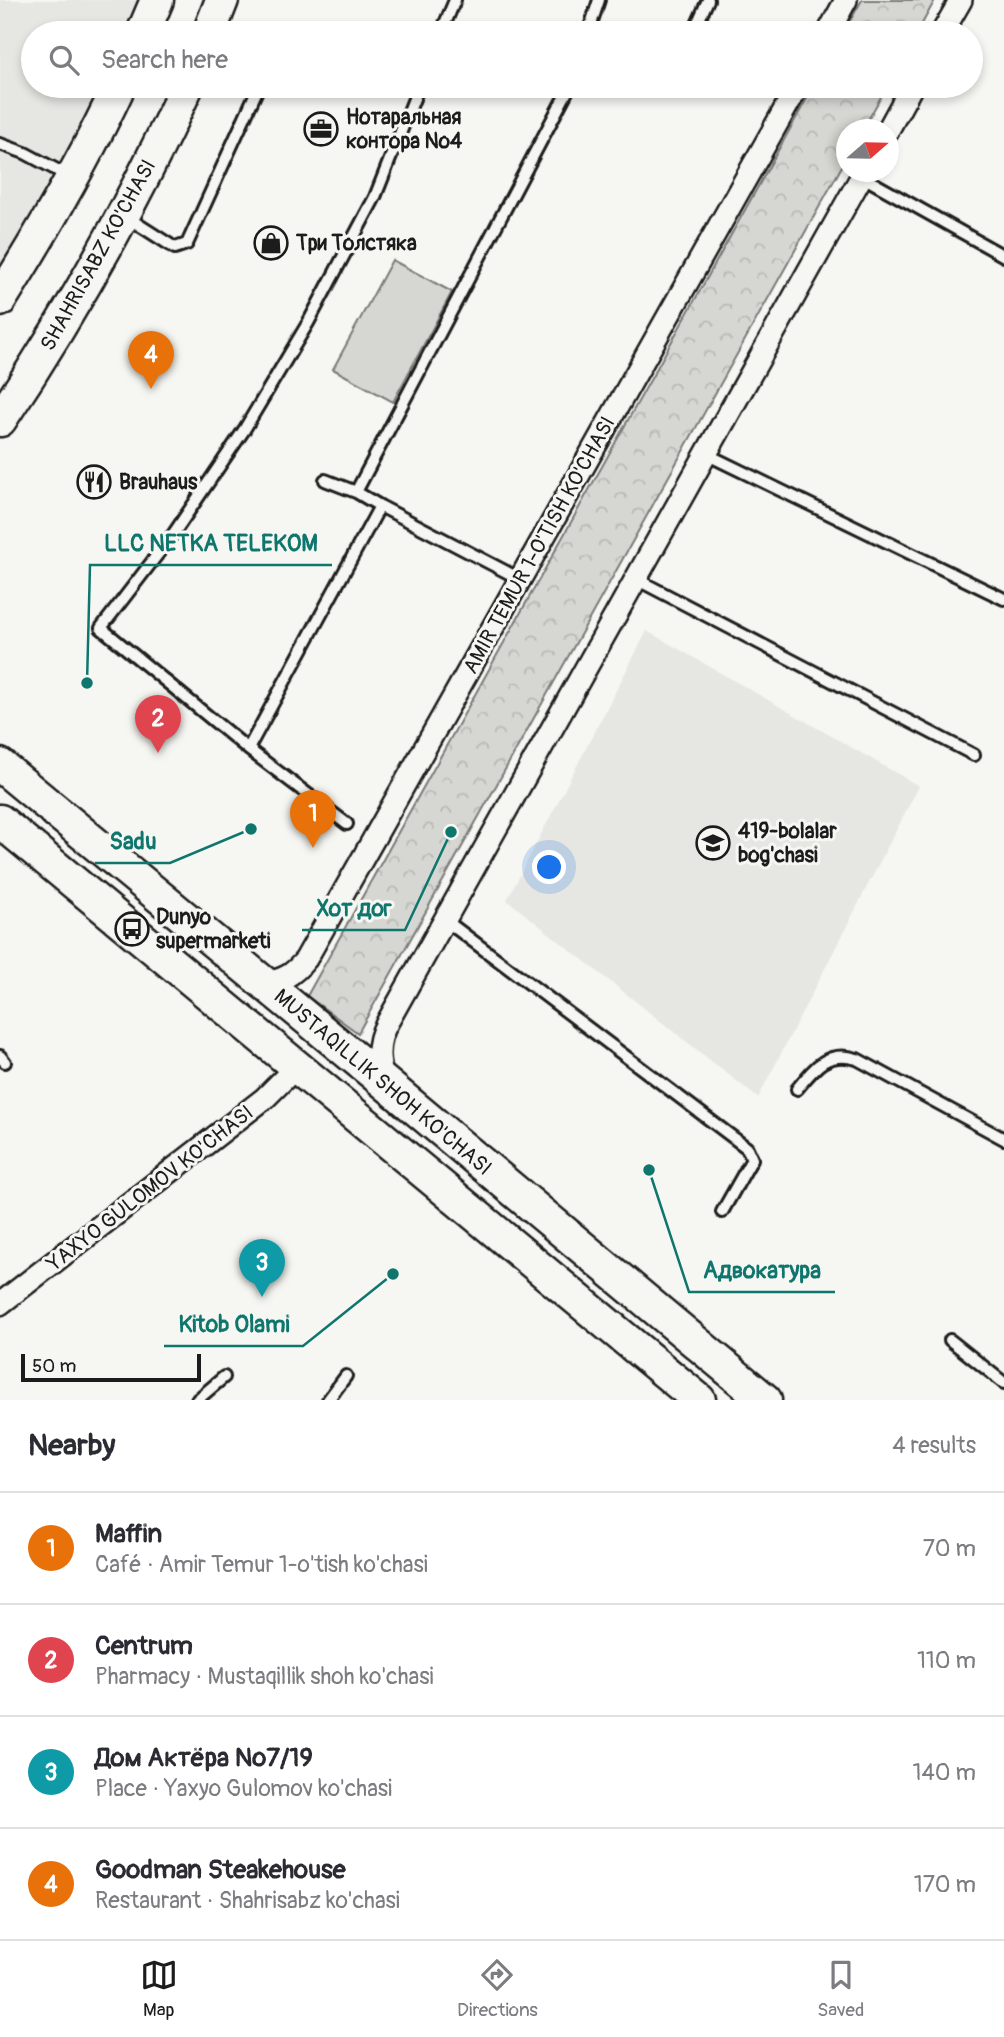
<!DOCTYPE html>
<meta charset="utf-8">
<style>
:root{--surface:#fff;--page:#f2f2f3;--text:#2b2b33;--muted:#7c7c81;--line:#e1e1e2;--accent:#1c1c1c}
body{margin:0;font-family:Pangolin,sans-serif;background:var(--page);color:var(--text)}
.compass{position:absolute;left:836px;top:119px;width:63px;height:63px;border-radius:50%;background:var(--surface);box-shadow:0 4px 10px #0003;rotate:70deg}
.scale{position:absolute;left:21px;bottom:18px;width:180px;box-sizing:border-box;padding-left:7px;border:4px solid #1c1c1c;border-top:0;font-size:19px;line-height:24px;white-space:nowrap;color:#1c1c1c;-webkit-text-stroke:5px #f6f6f2;paint-order:stroke}
.you{position:absolute;left:550px;top:868px;width:24px;height:24px;margin:-18px;border:5px solid #fff;border-radius:50%;background:#1a73e8;box-shadow:0 0 0 10px #1a73e833}
.badge{display:grid;place-items:center;width:46px;height:46px;border-radius:50%;background:var(--accent);color:#fff;font-size:23px;font-weight:700}
.pin{position:absolute;translate:-50% -58px;filter:drop-shadow(0 2px 4px #0008)}
.pin::after{content:'';position:absolute;top:37px;width:24px;height:21px;background:inherit;clip-path:polygon(0 0,100% 0,50% 100%)}
.list{margin:0;padding:0;list-style:none}
h2{display:flex;justify-content:space-between;align-items:center;height:91px;margin:0;padding:0 28px;font-size:30px}
h2 small{font-size:23px;font-weight:400;color:var(--muted)}
.list li{display:grid;grid-template-columns:46px 1fr auto;gap:21px;align-items:center;box-sizing:border-box;height:112px;padding:0 28px;border-top:2px solid var(--line)}
.list b{display:block;font-size:26px;white-space:nowrap}
.list p{margin:0;font-size:23px;white-space:nowrap;color:var(--muted)}
.list em{font-size:23px;font-style:normal;color:var(--muted)}
.icon{flex:none;width:38px;height:38px;fill:none;stroke:currentColor;stroke-width:2;stroke-linecap:round;stroke-linejoin:round}
.map{position:relative;flex:none;width:1004px;height:1400px;overflow:hidden}
.search{position:absolute;background:var(--surface);box-shadow:0 4px 10px #0003;left:21px;right:21px;top:21px;height:77px;display:flex;align-items:center;gap:18px;box-sizing:border-box;padding:0 24px;border-radius:38px;color:var(--muted);font-size:26px}
.sheet{height:539px;background:var(--surface)}
nav{display:flex;justify-content:space-around;align-items:center;box-sizing:border-box;height:98px;border-top:2px solid var(--line);background:var(--surface);font-size:19px;color:var(--muted)}
nav a{display:grid;justify-items:center;gap:4px}
nav .on{color:var(--accent)}
.map>svg:first-child{display:block}
.built{fill:#e6e6e2}
.green{fill:#d6d6d2;stroke:#797977;stroke-width:2}
.forest{fill:url(#forest-crowns);stroke:#797977;stroke-width:2}
.lines{fill:none;stroke-linecap:round;stroke-linejoin:round}
.lane-casing{stroke:#1c1c1c;stroke-width:16}
.street-casing{stroke:#1c1c1c;stroke-width:26}
.primary-casing{stroke:#1c1c1c;stroke-width:37}
.lane{stroke:#f6f6f2;stroke-width:10}
.street{stroke:#f6f6f2;stroke-width:21}
.primary{stroke:#f6f6f2;stroke-width:32}
.labels{text-anchor:middle;stroke-width:6;stroke-linejoin:round;paint-order:stroke}
.poi-label{font-size:21px;font-weight:bold;fill:#1c1c1c;stroke:#f6f6f2;text-anchor:start}
.street-label{font-size:21px;fill:#1c1c1c;stroke:#f6f6f2}
.leader{fill:none;stroke:#0f766e;stroke-width:2.5}
.callout-dot{fill:#0f766e;stroke:#f6f6f2;stroke-width:2.5}
.callout-label{font-size:23px;text-anchor:middle;font-weight:bold;fill:#0f766e;stroke:#f6f6f2;stroke-width:6;stroke-linejoin:round;paint-order:stroke}
</style>
<div class="map">
<svg width="1004" height="1400" viewBox="0 0 1004 1400">
<defs>
<pattern id="forest-crowns" width="20" height="18" patternUnits="userSpaceOnUse" patternTransform="scale(1.75)"><rect width="20" height="18" fill="#d6d6d2"/><path d="M2 6a3 3 0 1 1 6 0M12 15a3 3 0 1 1 6 0" fill="none" stroke="#b7b7b4"/></pattern>
</defs>
<rect width="100%" height="100%" fill="#f6f6f2"/>
<filter id="ink" filterUnits="userSpaceOnUse"><feTurbulence type="fractalNoise" baseFrequency=".0143" numOctaves="2"/><feDisplacementMap in="SourceGraphic" scale="14" xChannelSelector="R" yChannelSelector="G"/><feConvolveMatrix kernelMatrix="1 2 1 2 8 2 1 2 1" color-interpolation-filters="sRGB"/></filter>
<g filter="url(#ink)">
<!-- built -->
<path class="built" d="M 0,0 L 157,0 L 143,33 L 33,33 L 33,86 L 119,86 L 0,300 Z
M 647,631 L 919,786 L 758,1098 L 507,900 Z"/>
<!-- green -->
<path class="green" d="M 392,260 L 452,292 L 393,402 L 333,369 Z"/>
<!-- forest -->
<path class="forest" d="M 862,0 L 935,0 L 917,33 L 843,33 Z
M 814,86 L 887,86 L 863,129 L 846,130 L 846,159 L 358,1033 L 307,996 Z"/>
<g class="lines">
<defs>
<path id="lane" d="M 441,33 L 455,0
M 588,33 L 599,0
M 693,33 L 708,0
M 0,144 L 25,153 L 70,177
M 861,176 L 1004,256
M 125,216 L 175,248 L 187,244 L 259,86
M 706,454 L 1004,599
M 325,480 L 356,492
M 380,506 L 356,492 L 570,86
M 636,579 L 974,755
M 248,749 L 380,506 L 520,579
M 347,824 L 248,749 L 101,628 L 174,533 L 244,430 L 308,323 L 375,197 L 419,86
M 445,920 L 747,1148 L 752,1159 L 722,1212
M 0,1056 L 5,1062
M 797,1089 C 815,1067 827,1050 857,1059 L 1004,1139
M 950,1340 L 1004,1383
M 197,1400 L 224,1377
M 328,1400 L 346,1376"/>
<path id="street" d="M 828,33 L 846,0
M 942,33 L 961,0
M 888,130 L 912,86
M 263,982 C 282,982 294,974 306,959 L 798,86
M 385,1083 C 377,1063 376,1043 387,1023 L 864,172
M 0,1304 L 265,1098 L 296,1067"/>
<path id="primary" d="M 143,33 L 157,0
M 209,33 L 222,0
M 0,300 C 43,231 85,160 119,86
M 0,420 C 71,314 134,202 187,86
M 0,765 L 385,1083 L 765,1400
M 0,821 L 699,1400"/>
</defs>
<!-- lane casing -->
<use href="#lane" class="lane-casing"/>
<!-- street casing -->
<use href="#street" class="street-casing"/>
<!-- primary casing -->
<use href="#primary" class="primary-casing"/>
<!-- lane -->
<use href="#lane" class="lane"/>
<!-- street -->
<use href="#street" class="street"/>
<!-- primary -->
<use href="#primary" class="primary"/>
</g>
</g>
<!-- icons -->
<defs>
<symbol id="office-ring" viewBox="-11 -11 22 22"><circle r="9.5" fill="#f6f6f2" stroke="#1c1c1c" stroke-width="1.5"/><path d="M-6-3h4V-5.5h4V-3h4V5H-6ZM-1-4.5V-3h2v-1.5ZM-6 0V1H6V0Z" fill="#1c1c1c"/></symbol>
<symbol id="shop-ring" viewBox="-11 -11 22 22"><circle r="9.5" fill="#f6f6f2" stroke="#1c1c1c" stroke-width="1.5"/><path d="M-5-2.5h2.3a2.7 3.5 0 0 1 5.4 0H5L5.5 6h-11ZM-1.5-2.5h3a1.5 2.3 0 0 0-3 0Z" fill="#1c1c1c"/></symbol>
<symbol id="restaurant-ring" viewBox="-11 -11 22 22"><circle r="9.5" fill="#f6f6f2" stroke="#1c1c1c" stroke-width="1.5"/><path d="M-5-6h1v4h1v-4h1v4h1v-4h1v5L-1.5 .5V6h-2V.5L-5-1ZM5-6V6H3V1.5H1.5Q1.5-4 5-6Z" fill="#1c1c1c"/></symbol>
<symbol id="school-ring" viewBox="-11 -11 22 22"><circle r="9.5" fill="#f6f6f2" stroke="#1c1c1c" stroke-width="1.5"/><path d="M0-5L7-2L0 1L-7-2ZM-4 1L0 2.5L4 1V4Q0 6-4 4Z" fill="#1c1c1c"/></symbol>
<symbol id="bus-ring" viewBox="-11 -11 22 22"><circle r="9.5" fill="#f6f6f2" stroke="#1c1c1c" stroke-width="1.5"/><path d="M-5-6H5V4H4V6H2V4H-2V6H-4V4H-5ZM-3.5-4V0h7V-4ZM-3.5 1.2v1.5H-2V1.2ZM2 1.2v1.5H3.5V1.2Z" fill="#1c1c1c"/></symbol>
</defs>
<g fill-rule="evenodd">
<use href="#office-ring" x="302" y="110" width="38" height="38"/>
<use href="#shop-ring" x="252" y="224" width="38" height="38"/>
<use href="#restaurant-ring" x="75" y="463" width="38" height="38"/>
<use href="#school-ring" x="694" y="824" width="38" height="38"/>
<use href="#bus-ring" x="113" y="910" width="38" height="38"/>
</g>
<g class="labels">
<!-- poi labels -->
<g class="poi-label">
<text x="346" y="124">Нотаральная<tspan x="346" dy="24">контора №4</tspan></text>
<text x="296" y="250">Три Толстяка</text>
<text x="119" y="489">Brauhaus</text>
<text x="738" y="838">419-bolalar<tspan x="738" dy="24">bog'chasi</tspan></text>
<text x="156" y="924">Dunyo<tspan x="156" dy="24">supermarketi</tspan></text>
</g>
<!-- street labels -->
<g class="street-label">
<text transform="translate(98 255) rotate(-61)" y="7">SHAHRISABZ KO'CHASI</text>
<text transform="translate(539 545) rotate(-61)" y="7">AMIR TEMUR 1-O'TISH KO'CHASI</text>
<text transform="translate(383 1082) rotate(40)" y="7">MUSTAQILLIK SHOH KO'CHASI</text>
<text transform="translate(150 1188) rotate(-38)" y="7">YAXYO GULOMOV KO'CHASI</text>
</g>
</g>
<!-- callouts -->
<path class="leader" d="M87 683L90 565H332M251 829L170 863H95M451 832L405 930H302M649 1170L689 1292H835M393 1274L303 1346H164"/>
<g class="callout-dot">
<circle cx="87" cy="683" r="7"/>
<circle cx="251" cy="829" r="7"/>
<circle cx="451" cy="832" r="7"/>
<circle cx="649" cy="1170" r="7"/>
<circle cx="393" cy="1274" r="7"/>
</g>
<g class="callout-label">
<text x="211" y="551">LLC NETKA TELEKOM</text>
<text x="133" y="849">Sadu</text>
<text x="354" y="916">Хот дог</text>
<text x="762" y="1278">Адвокатура</text>
<text x="234" y="1332">Kitob Olami</text>
</g>
</svg>
<svg class="compass" viewBox="-18 -18 36 36"><path d="M0-13l5 13h-10z" fill="#e53935"/><path d="M0 13l5-13h-10z" fill="#7c7c81"/></svg>
<div class="scale">50 m</div>
<div class="you"></div>
<div class="pin badge" style="left:313px;top:848px;background:#e8710a">1</div>
<div class="pin badge" style="left:158px;top:753px;background:#e0444e">2</div>
<div class="pin badge" style="left:262px;top:1297px;background:#0f9aa8">3</div>
<div class="pin badge" style="left:151px;top:389px;background:#e8710a">4</div>
<div class="search"><svg class="icon" aria-label="search" viewBox="0 0 24 24"><circle cx="10" cy="10" r="6"/><path d="M15 15l6 6"/></svg>Search here</div>
</div>
<section class="sheet">
<h2>Nearby<small>4 results</small></h2>
<ul class="list">
<li><span class="badge" style="background:#e8710a">1</span><div><b>Maffin</b><p>Café · Amir Temur 1-o'tish ko'chasi</p></div><em>70 m</em></li>
<li><span class="badge" style="background:#e0444e">2</span><div><b>Centrum</b><p>Pharmacy · Mustaqillik shoh ko'chasi</p></div><em>110 m</em></li>
<li><span class="badge" style="background:#0f9aa8">3</span><div><b>Дом Актёра №7/19</b><p>Place · Yaxyo Gulomov ko'chasi</p></div><em>140 m</em></li>
<li><span class="badge" style="background:#e8710a">4</span><div><b>Goodman Steakehouse</b><p>Restaurant · Shahrisabz ko'chasi</p></div><em>170 m</em></li>
</ul>
</section>
<nav>
<a class="on"><svg class="icon" aria-label="map" viewBox="0 0 24 24"><path d="M3 6l6-2 6 2 6-2v14l-6 2-6-2-6 2zM9 4v14M15 6v14"/></svg>Map</a>
<a><svg class="icon" aria-label="directions" viewBox="0 0 24 24"><path d="M12 3l9 9-9 9-9-9zM9 14v-3h6M13 9l2 2-2 2"/></svg>Directions</a>
<a><svg class="icon" aria-label="saved" viewBox="0 0 24 24"><path d="M7 4h10v16l-5-4-5 4z"/></svg>Saved</a>
</nav>
